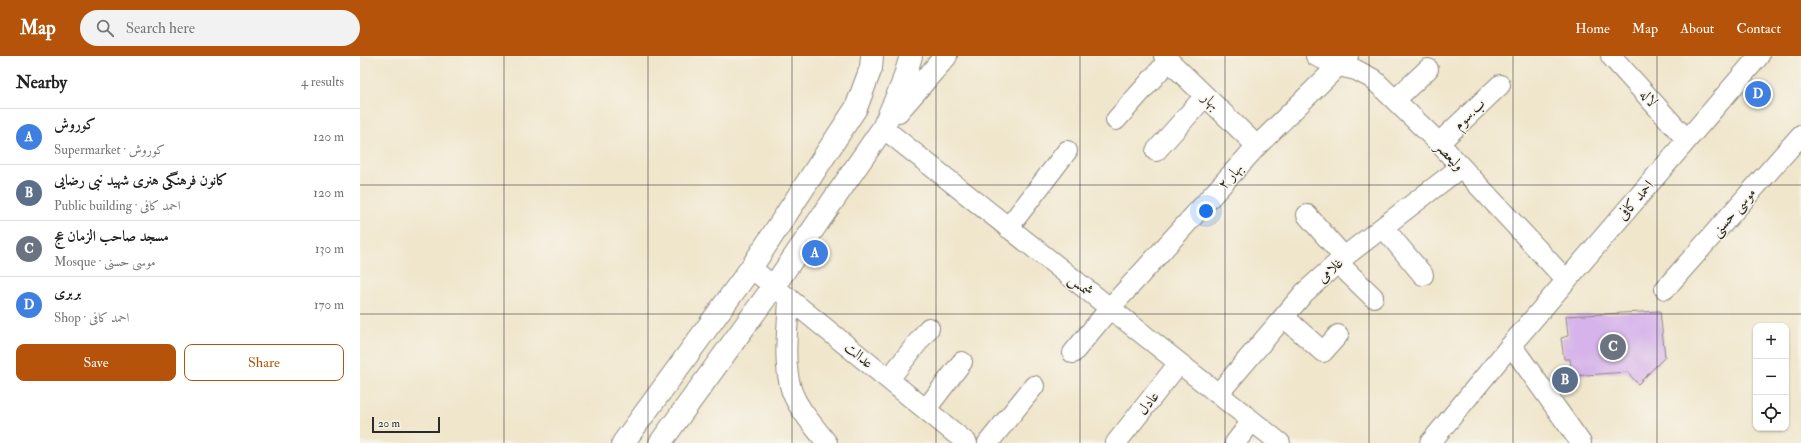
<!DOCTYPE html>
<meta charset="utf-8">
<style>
:root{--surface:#fff;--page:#f2f2f2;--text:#222;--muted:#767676;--line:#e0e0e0;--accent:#b45309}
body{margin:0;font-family:"IM FELL Double Pica",Amiri,serif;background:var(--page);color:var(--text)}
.controls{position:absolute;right:12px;bottom:12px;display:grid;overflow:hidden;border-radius:8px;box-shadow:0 1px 3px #0004}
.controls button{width:36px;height:36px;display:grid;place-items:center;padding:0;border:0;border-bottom:1px solid var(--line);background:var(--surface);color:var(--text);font:20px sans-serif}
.scale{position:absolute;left:12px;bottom:10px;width:68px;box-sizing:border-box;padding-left:4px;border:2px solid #2b2b2b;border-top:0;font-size:11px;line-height:14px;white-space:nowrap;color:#2b2b2b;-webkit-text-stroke:3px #f7f3e8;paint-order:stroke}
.you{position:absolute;left:846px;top:155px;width:14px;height:14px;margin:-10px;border:3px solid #fff;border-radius:50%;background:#1a73e8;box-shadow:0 0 0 6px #1a73e833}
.badge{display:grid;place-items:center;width:26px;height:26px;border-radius:50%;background:var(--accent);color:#fff;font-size:13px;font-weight:700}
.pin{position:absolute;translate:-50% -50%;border:2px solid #fff;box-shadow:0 1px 4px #0006}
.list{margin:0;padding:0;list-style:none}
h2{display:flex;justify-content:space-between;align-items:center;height:52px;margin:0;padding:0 16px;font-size:17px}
h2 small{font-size:13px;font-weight:400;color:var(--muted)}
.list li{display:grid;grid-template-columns:26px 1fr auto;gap:12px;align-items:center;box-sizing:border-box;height:56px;padding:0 16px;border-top:1px solid var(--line)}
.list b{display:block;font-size:15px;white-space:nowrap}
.list p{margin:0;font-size:13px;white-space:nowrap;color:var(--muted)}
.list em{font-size:13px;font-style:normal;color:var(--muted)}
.actions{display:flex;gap:8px;padding:12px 16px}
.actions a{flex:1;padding:9px 0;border:1px solid var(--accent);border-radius:8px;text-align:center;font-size:14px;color:var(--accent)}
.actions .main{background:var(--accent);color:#fff}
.icon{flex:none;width:22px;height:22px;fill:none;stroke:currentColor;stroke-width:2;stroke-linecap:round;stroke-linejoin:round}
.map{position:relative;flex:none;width:1441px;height:387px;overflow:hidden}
header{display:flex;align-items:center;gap:24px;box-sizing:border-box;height:56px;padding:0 20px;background:var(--accent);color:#fff}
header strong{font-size:19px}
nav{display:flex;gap:22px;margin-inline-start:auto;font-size:14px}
.search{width:280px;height:36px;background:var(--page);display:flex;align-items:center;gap:10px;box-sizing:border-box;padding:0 14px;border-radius:22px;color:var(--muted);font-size:15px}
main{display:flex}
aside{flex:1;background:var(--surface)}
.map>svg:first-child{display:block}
.building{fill:#d6b4eb}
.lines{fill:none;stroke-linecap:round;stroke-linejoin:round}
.street-casing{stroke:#8e887c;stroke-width:22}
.secondary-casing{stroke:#8e887c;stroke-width:24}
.street{stroke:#fff;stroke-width:20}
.secondary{stroke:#fff;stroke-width:22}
.grid{fill:none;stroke:#2b2b2b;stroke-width:1;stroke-opacity:0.55}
.labels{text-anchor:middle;stroke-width:3;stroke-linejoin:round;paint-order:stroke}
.street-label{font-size:15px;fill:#2b2b2b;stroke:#f7f3e8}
</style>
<header>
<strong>Map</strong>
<div class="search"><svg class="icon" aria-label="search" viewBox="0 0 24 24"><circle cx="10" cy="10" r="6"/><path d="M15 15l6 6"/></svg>Search here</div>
<nav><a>Home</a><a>Map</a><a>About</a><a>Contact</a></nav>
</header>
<main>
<aside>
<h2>Nearby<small>4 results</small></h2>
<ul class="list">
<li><span class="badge" style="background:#3f7fe0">A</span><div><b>کوروش</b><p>Supermarket · کوروش</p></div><em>120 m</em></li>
<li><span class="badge" style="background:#5c6f8a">B</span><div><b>کانون فرهنگی هنری شهید نبی رضایی</b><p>Public building · احمد کافی</p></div><em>120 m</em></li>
<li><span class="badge" style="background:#6b7280">C</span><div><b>مسجد صاحب الزمان عج</b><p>Mosque · موسی حسنی</p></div><em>130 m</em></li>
<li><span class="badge" style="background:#3f7fe0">D</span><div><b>بربری</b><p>Shop · احمد کافی</p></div><em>170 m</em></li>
</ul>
<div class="actions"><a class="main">Save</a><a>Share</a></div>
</aside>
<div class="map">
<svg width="1441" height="387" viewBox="0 0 1441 387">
<rect width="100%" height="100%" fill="#f7f3e8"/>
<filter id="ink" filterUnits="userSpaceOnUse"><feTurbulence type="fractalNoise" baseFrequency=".025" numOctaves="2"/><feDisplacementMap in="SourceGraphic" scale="8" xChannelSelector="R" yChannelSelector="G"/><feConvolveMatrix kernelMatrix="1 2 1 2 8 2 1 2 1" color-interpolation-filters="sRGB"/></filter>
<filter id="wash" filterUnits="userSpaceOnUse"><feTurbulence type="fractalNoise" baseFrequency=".012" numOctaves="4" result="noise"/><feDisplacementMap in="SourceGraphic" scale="16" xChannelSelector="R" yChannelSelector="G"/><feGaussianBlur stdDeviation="0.9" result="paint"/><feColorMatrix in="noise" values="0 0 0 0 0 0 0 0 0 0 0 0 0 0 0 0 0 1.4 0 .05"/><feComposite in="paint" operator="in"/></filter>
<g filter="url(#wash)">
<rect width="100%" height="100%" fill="#f0e6cc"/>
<g id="blocks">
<!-- building -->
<path class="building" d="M 1300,255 L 1305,301 L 1278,328 L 1267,316 L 1212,320 L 1210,303 L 1204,303 L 1201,282 L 1208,280 L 1206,260 Z"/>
</g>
</g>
<g filter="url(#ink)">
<use href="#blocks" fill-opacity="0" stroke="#8e887c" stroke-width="1"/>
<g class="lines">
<defs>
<path id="street" d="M 804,0 L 897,90
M 956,0 L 979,10 L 996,14 L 1013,23 L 1079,87 L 1206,224
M 1251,0 L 1327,84
M 1035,44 L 1068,13
M 756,64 L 809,4
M 523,72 L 920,387
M 1079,87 L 1140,29
M 796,95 L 845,40
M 947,159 L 984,201
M 1023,171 L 1063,219
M 648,172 L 707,95
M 978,207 L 1013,241
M 391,212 L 607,387
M 1305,233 L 1441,79
M 429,242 C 428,271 423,301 430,329 C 434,349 455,371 467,387
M 924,261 L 963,296 L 978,279
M 1151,289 L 1221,387
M 713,297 L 750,252 L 897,90 L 988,0
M 529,323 L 569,272
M 858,338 L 944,237 L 984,201 L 1101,111
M 566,353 L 602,306
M 628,387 L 674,330
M 756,387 L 819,307
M 875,387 L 892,365
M 1070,387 L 1151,289 L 1399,0"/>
<path id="secondary" d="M 538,55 L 586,0
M 263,387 L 391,212 L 496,52 L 511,12 L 512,0
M 300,387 L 414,230 L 523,72 L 542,29 L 551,0"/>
</defs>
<!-- street casing -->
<use href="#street" class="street-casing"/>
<!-- secondary casing -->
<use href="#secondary" class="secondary-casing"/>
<!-- street -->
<use href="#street" class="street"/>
<!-- secondary -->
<use href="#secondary" class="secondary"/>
</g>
</g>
<!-- grid -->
<path class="grid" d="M 144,0 L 144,387M 288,0 L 288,387M 432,0 L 432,387M 576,0 L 576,387M 720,0 L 720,387M 865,0 L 865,387M 1009,0 L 1009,387M 1153,0 L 1153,387M 1297,0 L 1297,387M 0,129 L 1441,129M 0,258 L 1441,258"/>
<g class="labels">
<!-- street labels -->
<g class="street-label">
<text transform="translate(1289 42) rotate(48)" y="5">لاله</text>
<text transform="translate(851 45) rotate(44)" y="5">بهار</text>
<text transform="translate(1109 58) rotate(-44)" y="5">ب.سوم</text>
<text transform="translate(1090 100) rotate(46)" y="5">ولیعصر</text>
<text transform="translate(870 120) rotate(-48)" y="5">بهار ۲</text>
<text transform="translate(1275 144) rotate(-49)" y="5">احمد کافی</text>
<text transform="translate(1373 156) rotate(-49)" y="5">موسی حسنی</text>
<text transform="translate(970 214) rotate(-42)" y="5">غلامی</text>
<text transform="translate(721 229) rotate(38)" y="5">شمس</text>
<text transform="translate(499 299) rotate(39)" y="5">عدالت</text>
<text transform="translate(788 347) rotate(-52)" y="5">عادل</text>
</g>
</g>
</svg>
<div class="controls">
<button>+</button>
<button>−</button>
<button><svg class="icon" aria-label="locate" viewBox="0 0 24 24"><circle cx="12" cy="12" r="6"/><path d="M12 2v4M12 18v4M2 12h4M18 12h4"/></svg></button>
</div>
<div class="scale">20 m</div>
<div class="you"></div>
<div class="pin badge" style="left:455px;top:197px;background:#3f7fe0">A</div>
<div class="pin badge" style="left:1205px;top:324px;background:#5c6f8a">B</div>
<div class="pin badge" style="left:1253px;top:291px;background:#6b7280">C</div>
<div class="pin badge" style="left:1398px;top:38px;background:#3f7fe0">D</div>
</div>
</main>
